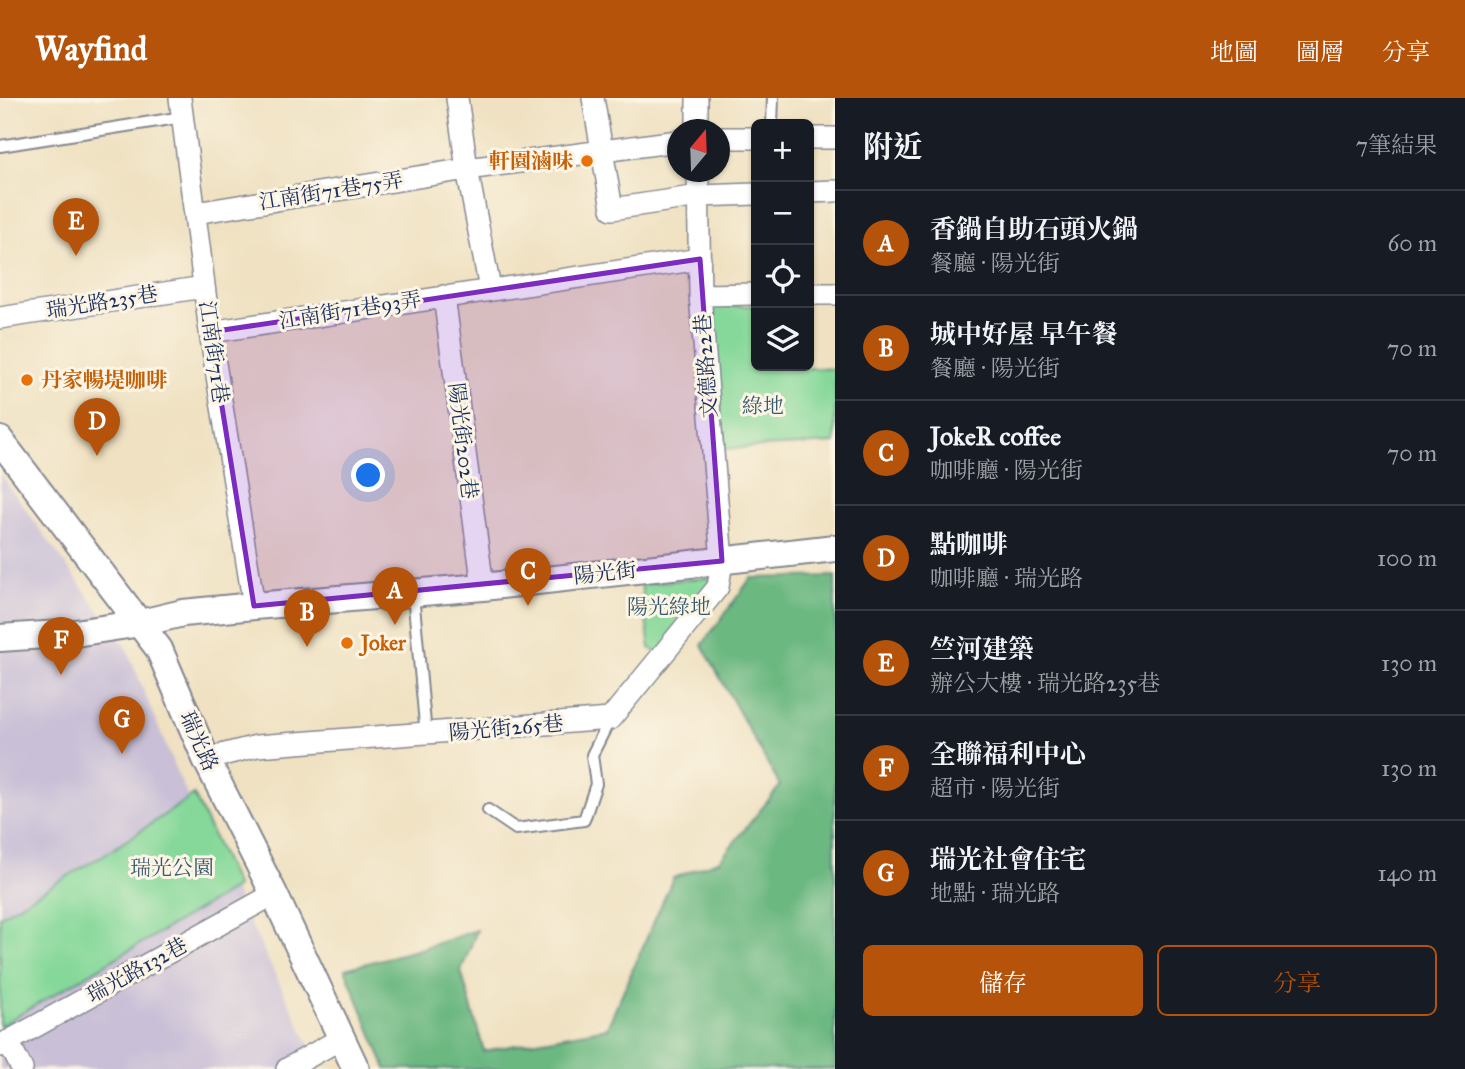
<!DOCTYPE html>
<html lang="zh-TW">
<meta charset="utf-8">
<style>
:root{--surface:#171b24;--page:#20242c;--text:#f1f3f6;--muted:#9ea1a6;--line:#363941;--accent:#b45309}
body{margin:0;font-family:"IM FELL Great Primer","Noto Serif TC",serif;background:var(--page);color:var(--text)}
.controls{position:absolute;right:21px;top:21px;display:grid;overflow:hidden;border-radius:10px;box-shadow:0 2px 5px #0004}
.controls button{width:63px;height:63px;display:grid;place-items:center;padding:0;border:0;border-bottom:2px solid var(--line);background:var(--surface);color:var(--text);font:35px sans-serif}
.compass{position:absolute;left:667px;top:21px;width:63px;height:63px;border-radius:50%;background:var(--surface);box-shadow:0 2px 5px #0004;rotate:19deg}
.you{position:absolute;left:369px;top:378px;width:24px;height:24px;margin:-18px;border:5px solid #fff;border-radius:50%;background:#1a73e8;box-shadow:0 0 0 10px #1a73e833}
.badge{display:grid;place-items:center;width:46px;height:46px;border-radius:50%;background:var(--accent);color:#fff;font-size:23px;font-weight:700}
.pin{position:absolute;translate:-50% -58px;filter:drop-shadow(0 2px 4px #0008)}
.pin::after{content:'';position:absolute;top:37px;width:24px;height:21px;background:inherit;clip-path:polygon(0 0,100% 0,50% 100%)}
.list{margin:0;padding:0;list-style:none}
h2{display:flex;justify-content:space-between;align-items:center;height:91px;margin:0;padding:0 28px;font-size:30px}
h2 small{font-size:23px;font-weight:400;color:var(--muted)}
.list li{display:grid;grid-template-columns:46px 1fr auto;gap:21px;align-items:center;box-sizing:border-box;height:105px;padding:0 28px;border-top:2px solid var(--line)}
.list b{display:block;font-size:26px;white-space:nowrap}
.list p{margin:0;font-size:23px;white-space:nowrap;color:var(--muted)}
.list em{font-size:23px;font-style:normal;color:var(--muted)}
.actions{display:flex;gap:14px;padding:21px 28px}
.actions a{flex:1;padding:16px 0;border:2px solid var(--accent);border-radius:10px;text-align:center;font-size:24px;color:var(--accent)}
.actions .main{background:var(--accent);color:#fff}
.icon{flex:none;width:38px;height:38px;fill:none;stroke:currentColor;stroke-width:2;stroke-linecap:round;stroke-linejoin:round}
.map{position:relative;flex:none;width:835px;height:971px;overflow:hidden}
header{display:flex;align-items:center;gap:42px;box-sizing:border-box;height:98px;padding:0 35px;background:var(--accent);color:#fff}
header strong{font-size:33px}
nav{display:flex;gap:38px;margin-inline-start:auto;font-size:24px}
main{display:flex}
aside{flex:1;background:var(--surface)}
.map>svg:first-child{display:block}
.industrial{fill:#c9bfd7}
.green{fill:#85d899;stroke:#50847c;stroke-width:2}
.forest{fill:#6cb881;stroke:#447470;stroke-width:2}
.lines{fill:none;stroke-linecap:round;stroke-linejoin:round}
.service-casing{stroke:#858890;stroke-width:14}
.minor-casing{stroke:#858890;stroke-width:24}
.tertiary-casing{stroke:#858890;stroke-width:30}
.service{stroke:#fff;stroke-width:10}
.minor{stroke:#fff;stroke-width:21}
.tertiary{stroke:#fff;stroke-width:26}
.marked{fill:#7b2cbf;fill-opacity:0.2;stroke:#7b2cbf;stroke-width:5;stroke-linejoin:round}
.food-dot{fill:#e8710a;stroke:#fcf5e5;stroke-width:2.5}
.labels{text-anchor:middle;stroke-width:6;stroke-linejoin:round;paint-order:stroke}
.food-label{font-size:21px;font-weight:bold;fill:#c56008;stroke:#fcf5e5;text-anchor:start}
.street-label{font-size:21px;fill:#1b2f5e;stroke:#fcf5e5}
.park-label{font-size:21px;fill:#36596d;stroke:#fcf5e5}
</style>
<header>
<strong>Wayfind</strong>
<nav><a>地圖</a><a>圖層</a><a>分享</a></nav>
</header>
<main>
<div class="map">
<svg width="835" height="971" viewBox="0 0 835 971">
<rect width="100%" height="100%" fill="#fcf5e5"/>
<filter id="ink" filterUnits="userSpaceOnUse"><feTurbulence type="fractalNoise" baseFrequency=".0143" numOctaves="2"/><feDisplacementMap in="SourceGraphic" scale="14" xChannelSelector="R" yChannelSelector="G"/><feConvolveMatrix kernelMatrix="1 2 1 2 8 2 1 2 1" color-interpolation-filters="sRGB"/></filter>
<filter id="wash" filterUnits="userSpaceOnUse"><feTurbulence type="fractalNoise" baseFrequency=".00686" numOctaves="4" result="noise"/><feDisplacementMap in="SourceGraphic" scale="28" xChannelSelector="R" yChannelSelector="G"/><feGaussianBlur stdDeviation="1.57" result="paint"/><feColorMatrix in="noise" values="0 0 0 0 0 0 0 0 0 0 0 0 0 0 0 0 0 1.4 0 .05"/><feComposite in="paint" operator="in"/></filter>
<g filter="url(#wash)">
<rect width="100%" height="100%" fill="#efe1c1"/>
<!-- industrial -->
<path class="industrial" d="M 0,376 L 127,551 L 177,675 L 321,971 L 0,971 Z"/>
<!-- green -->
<path class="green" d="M 713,208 L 756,208 L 756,268 L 835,271 L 835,345 L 724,351 Z
M 715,479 L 661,559 L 650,550 L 641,486 Z
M 194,697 L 237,789 L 0,928 L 0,818 L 112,752 Z"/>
<!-- forest -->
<path class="forest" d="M 835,478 L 835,971 L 386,971 L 345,871 L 420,851 L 477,832 L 461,873 L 484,953 L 607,930 L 673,780 L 720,762 L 780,688 L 702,547 L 751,480 Z"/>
</g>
<g filter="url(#ink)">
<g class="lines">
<defs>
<path id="service" d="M 772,26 L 773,0
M 0,48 L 183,19
M 413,496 L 426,637
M 488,712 L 516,731 L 584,722 L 596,686 L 592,657 L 610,621"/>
<path id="minor" d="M 180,0 L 210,234 L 254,508
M 457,0 L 467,71 L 490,191
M 593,0 L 612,111 L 699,98 L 756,96
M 697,0 L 697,32
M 720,40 L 756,40
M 809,40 L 835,40
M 809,94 L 835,93
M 195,115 L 467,71 L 678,43
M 809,196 L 835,196
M 700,197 L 756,196
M 444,198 L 483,489
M 0,220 L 204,189
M 210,234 L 700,161
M 206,661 L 257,648 L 610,621 L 718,489 L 722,463 L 700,197 L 698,74
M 8,943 L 22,971
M 0,948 L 274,796
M 287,971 L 342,940"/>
<path id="tertiary" d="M 0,342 L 159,551 L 206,661 L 274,796 L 356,971
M 0,540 L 75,535 L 141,525 L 183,515 L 254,508 L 483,489 L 835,450"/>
</defs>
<!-- service casing -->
<use href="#service" class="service-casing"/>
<!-- minor casing -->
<use href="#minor" class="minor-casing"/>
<!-- tertiary casing -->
<use href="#tertiary" class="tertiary-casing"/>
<!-- service -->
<use href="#service" class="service"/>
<!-- minor -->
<use href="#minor" class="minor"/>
<!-- tertiary -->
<use href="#tertiary" class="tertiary"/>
</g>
</g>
<!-- marked area -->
<path class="marked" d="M 700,161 L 722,463 L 254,508 L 210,234 Z"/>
<!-- markers -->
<g class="food-dot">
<circle cx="587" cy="63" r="7"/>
<circle cx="27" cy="282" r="7"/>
<circle cx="347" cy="545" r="7"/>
</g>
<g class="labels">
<!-- food labels -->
<g class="food-label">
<text x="573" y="70" text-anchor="end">軒園滷味</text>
<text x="41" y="289">丹家暢堤咖啡</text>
<text x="361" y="552">Joker</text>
</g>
<!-- street labels -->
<g class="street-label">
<text transform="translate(331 93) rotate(-9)" y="7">江南街71巷75弄</text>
<text transform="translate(102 204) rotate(-9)" y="7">瑞光路235巷</text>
<text transform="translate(350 212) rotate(-9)" y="7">江南街71巷93弄</text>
<text transform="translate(214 254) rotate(82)" y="7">江南街71巷</text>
<text transform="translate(706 268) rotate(-94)" y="7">文德路22巷</text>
<text transform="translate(463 343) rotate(83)" y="7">陽光街202巷</text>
<text transform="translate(605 475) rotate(-6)" y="7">陽光街</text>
<text transform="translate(506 630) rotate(-5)" y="7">陽光街265巷</text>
<text transform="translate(199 643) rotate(66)" y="7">瑞光路</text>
<text transform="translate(137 872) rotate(-29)" y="7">瑞光路132巷</text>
</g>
<!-- park labels -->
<g class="park-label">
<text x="763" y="315">綠地</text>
<text x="669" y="516">陽光綠地</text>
<text x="172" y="777">瑞光公園</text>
</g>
</g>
</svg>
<div class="controls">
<button>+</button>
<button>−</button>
<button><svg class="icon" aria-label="locate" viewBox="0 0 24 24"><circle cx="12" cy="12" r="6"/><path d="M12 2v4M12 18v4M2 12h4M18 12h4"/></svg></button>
<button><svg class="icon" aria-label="layers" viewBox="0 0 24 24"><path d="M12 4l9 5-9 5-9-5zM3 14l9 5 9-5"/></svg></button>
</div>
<svg class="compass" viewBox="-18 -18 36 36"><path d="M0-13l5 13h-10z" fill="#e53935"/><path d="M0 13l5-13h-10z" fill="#9ea1a6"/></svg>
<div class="you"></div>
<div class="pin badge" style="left:395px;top:527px">A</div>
<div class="pin badge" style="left:307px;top:549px">B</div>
<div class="pin badge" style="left:528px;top:508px">C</div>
<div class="pin badge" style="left:97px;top:358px">D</div>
<div class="pin badge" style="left:76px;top:158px">E</div>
<div class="pin badge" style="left:61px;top:577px">F</div>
<div class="pin badge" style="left:122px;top:656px">G</div>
</div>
<aside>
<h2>附近<small>7筆結果</small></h2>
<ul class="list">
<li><span class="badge">A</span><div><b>香鍋自助石頭火鍋</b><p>餐廳 · 陽光街</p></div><em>60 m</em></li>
<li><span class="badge">B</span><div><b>城中好屋 早午餐</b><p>餐廳 · 陽光街</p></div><em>70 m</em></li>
<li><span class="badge">C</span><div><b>JokeR coffee</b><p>咖啡廳 · 陽光街</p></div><em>70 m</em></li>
<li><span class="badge">D</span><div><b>點咖啡</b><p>咖啡廳 · 瑞光路</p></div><em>100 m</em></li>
<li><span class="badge">E</span><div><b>竺河建築</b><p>辦公大樓 · 瑞光路235巷</p></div><em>130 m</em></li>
<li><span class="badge">F</span><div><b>全聯福利中心</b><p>超市 · 陽光街</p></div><em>130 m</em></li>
<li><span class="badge">G</span><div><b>瑞光社會住宅</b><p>地點 · 瑞光路</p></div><em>140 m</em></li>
</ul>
<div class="actions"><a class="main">儲存</a><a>分享</a></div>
</aside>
</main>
